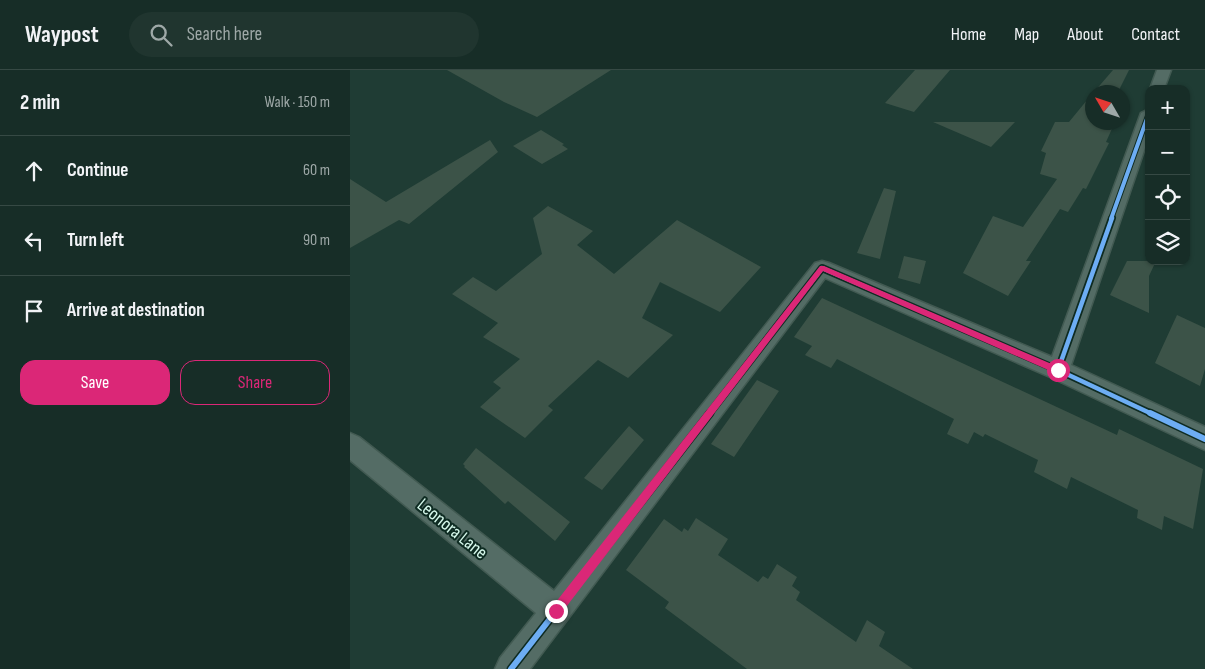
<!DOCTYPE html>
<meta charset="utf-8">
<style>
:root{--surface:#172d27;--page:#20352f;--text:#f1f3f6;--muted:#9ea8a7;--line:#364944;--accent:#db2777}
body{margin:0;font-family:"Sofia Sans Condensed",sans-serif;background:var(--page);color:var(--text)}
.controls{position:absolute;right:15px;top:15px;display:grid;overflow:hidden;border-radius:10px;box-shadow:0 1px 4px #0004}
.controls button{width:45px;height:45px;display:grid;place-items:center;padding:0;border:0;border-bottom:1px solid var(--line);background:var(--surface);color:var(--text);font:25px sans-serif}
.compass{position:absolute;left:735px;top:15px;width:45px;height:45px;border-radius:50%;background:var(--surface);box-shadow:0 1px 4px #0004;rotate:309deg}
.stop{position:absolute;width:15px;height:15px;margin:-11px;border:4px solid #db2777;border-radius:50%;background:#fff}
.stop.end{background:#db2777;border-color:#fff;box-shadow:0 1px 5px #0008}
.list{margin:0;padding:0;list-style:none}
h2{display:flex;justify-content:space-between;align-items:center;height:65px;margin:0;padding:0 20px;font-size:21px}
h2 small{font-size:16px;font-weight:400;color:var(--muted)}
.list li{display:grid;grid-template-columns:32px 1fr auto;gap:15px;align-items:center;box-sizing:border-box;height:70px;padding:0 20px;border-top:1px solid var(--line)}
.list b{display:block;font-size:19px;white-space:nowrap}
.list em{font-size:16px;font-style:normal;color:var(--muted)}
.actions{display:flex;gap:10px;padding:15px 20px}
.actions a{flex:1;padding:11px 0;border:1px solid var(--accent);border-radius:15px;text-align:center;font-size:18px;color:var(--accent)}
.actions .main{background:var(--accent);color:#fff}
.icon{flex:none;width:28px;height:28px;fill:none;stroke:currentColor;stroke-width:2;stroke-linecap:round;stroke-linejoin:round}
.map{position:relative;flex:none;width:855px;height:599px;overflow:hidden}
header{display:flex;align-items:center;gap:30px;box-sizing:border-box;height:70px;padding:0 25px;background:var(--surface);border-bottom:1px solid var(--line)}
header strong{font-size:24px}
nav{display:flex;gap:28px;margin-inline-start:auto;font-size:18px}
.search{width:350px;height:45px;background:var(--page);display:flex;align-items:center;gap:12px;box-sizing:border-box;padding:0 18px;border-radius:28px;color:var(--muted);font-size:19px}
main{display:flex}
aside{flex:1;background:var(--surface)}
.map>svg:first-child{display:block}
.building{fill:#3c5348}
.lines{fill:none;stroke-linecap:round;stroke-linejoin:round}
.street-casing{stroke:#425a52;stroke-width:3}
.street{fill:#546c65;fill-rule:evenodd}
.cycleway-far2-casing{stroke:#0e2b22;stroke-width:6}
.cycleway-far1-casing{stroke:#0e2b22;stroke-width:8}
.cycleway-casing{stroke:#0e2b22;stroke-width:9}
.cycleway-far2{stroke:#6dadf4;stroke-width:4}
.cycleway-far1{stroke:#6dadf4;stroke-width:4.5}
.cycleway{stroke:#6dadf4;stroke-width:6}
.route{fill:#db2777}
.labels{text-anchor:middle;stroke-width:4;stroke-linejoin:round;paint-order:stroke}
.near-street-label{font-size:19px;fill:#d6f8eb;stroke:#0e2b22}
</style>
<header>
<strong>Waypost</strong>
<div class="search"><svg class="icon" aria-label="search" viewBox="0 0 24 24"><circle cx="10" cy="10" r="6"/><path d="M15 15l6 6"/></svg>Search here</div>
<nav><a>Home</a><a>Map</a><a>About</a><a>Contact</a></nav>
</header>
<main>
<aside>
<h2>2 min<small>Walk · 150 m</small></h2>
<ul class="list">
<li><svg class="icon" aria-label="ahead" viewBox="0 0 24 24"><path d="M12 20V5M6 11l6-6 6 6"/></svg><div><b>Continue</b></div><em>60 m</em></li>
<li><svg class="icon" aria-label="left" viewBox="0 0 24 24"><path d="M17 20v-9H6M10 6l-5 5 5 5"/></svg><div><b>Turn left</b></div><em>90 m</em></li>
<li><svg class="icon" aria-label="arrive" viewBox="0 0 24 24"><path d="M6 21V4h12l-3 4 3 4H6"/></svg><div><b>Arrive at destination</b></div></li>
</ul>
<div class="actions"><a class="main">Save</a><a>Share</a></div>
</aside>
<div class="map">
<svg width="855" height="599" viewBox="0 0 855 599">
<rect width="100%" height="100%" fill="#1f3c34"/>
<!-- building -->
<path class="building" d="M 97,0 L 261,0 L 187,47 L 154,32 Z
M 565,0 L 600,0 L 564,42 L 535,33 Z
M 763,0 L 779,0 L 768,22 L 744,22 Z
M 742,24 L 742,52 L 765,52 L 756,72 L 759,73 L 736,119 L 733,118 L 718,142 L 710,139 L 676,191 L 681,191 L 658,226 L 613,203 L 643,146 L 673,157 L 707,109 L 690,104 L 696,83 L 691,81 L 705,52 L 719,52 Z
M 583,52 L 665,52 L 641,77 Z
M 191,60 L 214,74 L 212,75 L 218,79 L 192,94 L 163,76 Z
M 140,70 L 148,82 L 59,154 L 49,150 L 0,178 L 0,109 L 36,132 Z
M 534,118 L 546,121 L 530,189 L 507,183 Z
M 198,136 L 243,161 L 227,175 L 264,204 L 327,150 L 411,197 L 370,242 L 310,212 L 292,248 L 323,265 L 278,308 L 248,290 L 198,336 L 203,340 L 175,368 L 130,337 L 151,318 L 143,312 L 170,289 L 133,267 L 148,253 L 102,224 L 123,207 L 146,221 L 192,184 L 183,148 Z
M 554,186 L 576,191 L 570,214 L 548,208 Z
M 777,191 L 806,191 L 799,206 L 799,243 L 760,225 Z
M 472,228 L 767,365 L 769,359 L 853,399 L 843,459 L 814,446 L 812,460 L 787,448 L 788,440 L 721,407 L 717,419 L 684,402 L 688,390 L 635,364 L 633,367 L 624,362 L 618,374 L 597,364 L 604,349 L 487,289 L 481,298 L 455,285 L 462,276 L 444,267 Z
M 827,245 L 855,258 L 855,299 L 850,316 L 805,293 Z
M 407,310 L 429,321 L 384,387 L 361,374 Z
M 279,356 L 294,370 L 252,420 L 234,408 Z
M 126,378 L 220,452 L 205,471 L 158,431 L 155,434 L 114,397 L 115,396 L 113,394 Z
M 346,448 L 378,469 L 368,485 L 408,512 L 413,506 L 418,509 L 427,494 L 447,507 L 442,516 L 450,522 L 446,530 L 506,572 L 517,550 L 535,562 L 529,576 L 563,599 L 397,599 L 315,538 L 319,532 L 276,500 L 314,449 L 332,462 L 334,458 L 338,461 Z"/>
<g class="lines">
<defs>
<path id="street" d="M 807,0 L 821,0 L 814,19 L 800,19 Z
M 799,39 L 799,66 L 721,295 L 855,357 L 855,380 L 700,307 L 475,208 L 180,599 L 145,599 L 150,588 L 186,543 L 0,390 L 0,363 L 9,367 L 204,521 L 465,193 L 472,191 L 479,193 L 702,287 L 791,43 Z"/>
</defs>
<!-- street casing -->
<use href="#street" class="street-casing"/>
<!-- street -->
<use href="#street" class="street"/>
<defs>
<path id="cycleway-far2" d="M 761,149 L 799,43"/>
<path id="cycleway-far1" d="M 708,300 L 762,148
M 359,344 L 472,198 L 708,300 L 802,344"/>
<path id="cycleway" d="M 800,343 L 855,369
M 161,599 L 360,343"/>
</defs>
<!-- cycleway-far2 casing -->
<use href="#cycleway-far2" class="cycleway-far2-casing"/>
<!-- cycleway-far1 casing -->
<use href="#cycleway-far1" class="cycleway-far1-casing"/>
<!-- cycleway casing -->
<use href="#cycleway" class="cycleway-casing"/>
<!-- cycleway-far2 -->
<use href="#cycleway-far2" class="cycleway-far2"/>
<!-- cycleway-far1 -->
<use href="#cycleway-far1" class="cycleway-far1"/>
<!-- cycleway -->
<use href="#cycleway" class="cycleway"/>
</g>
<!-- route -->
<path class="route" d="M 470,196 L 474,196 L 711,298 L 712,300 L 708,304 L 705,303 L 473,201 L 210,545 L 202,545 L 202,537 Z"/>
<g class="labels">
<!-- near-street labels -->
<g class="near-street-label">
<text transform="translate(103 458) rotate(39)" y="7">Leonora Lane</text>
</g>
</g>
</svg>
<div class="controls">
<button>+</button>
<button>−</button>
<button><svg class="icon" aria-label="locate" viewBox="0 0 24 24"><circle cx="12" cy="12" r="6"/><path d="M12 2v4M12 18v4M2 12h4M18 12h4"/></svg></button>
<button><svg class="icon" aria-label="layers" viewBox="0 0 24 24"><path d="M12 4l9 5-9 5-9-5zM3 14l9 5 9-5"/></svg></button>
</div>
<svg class="compass" viewBox="-18 -18 36 36"><path d="M0-13l5 13h-10z" fill="#e53935"/><path d="M0 13l5-13h-10z" fill="#9ea8a7"/></svg>
<div class="stop" style="left:708px;top:300px"></div>
<div class="stop end" style="left:206px;top:541px"></div>
</div>
</main>
